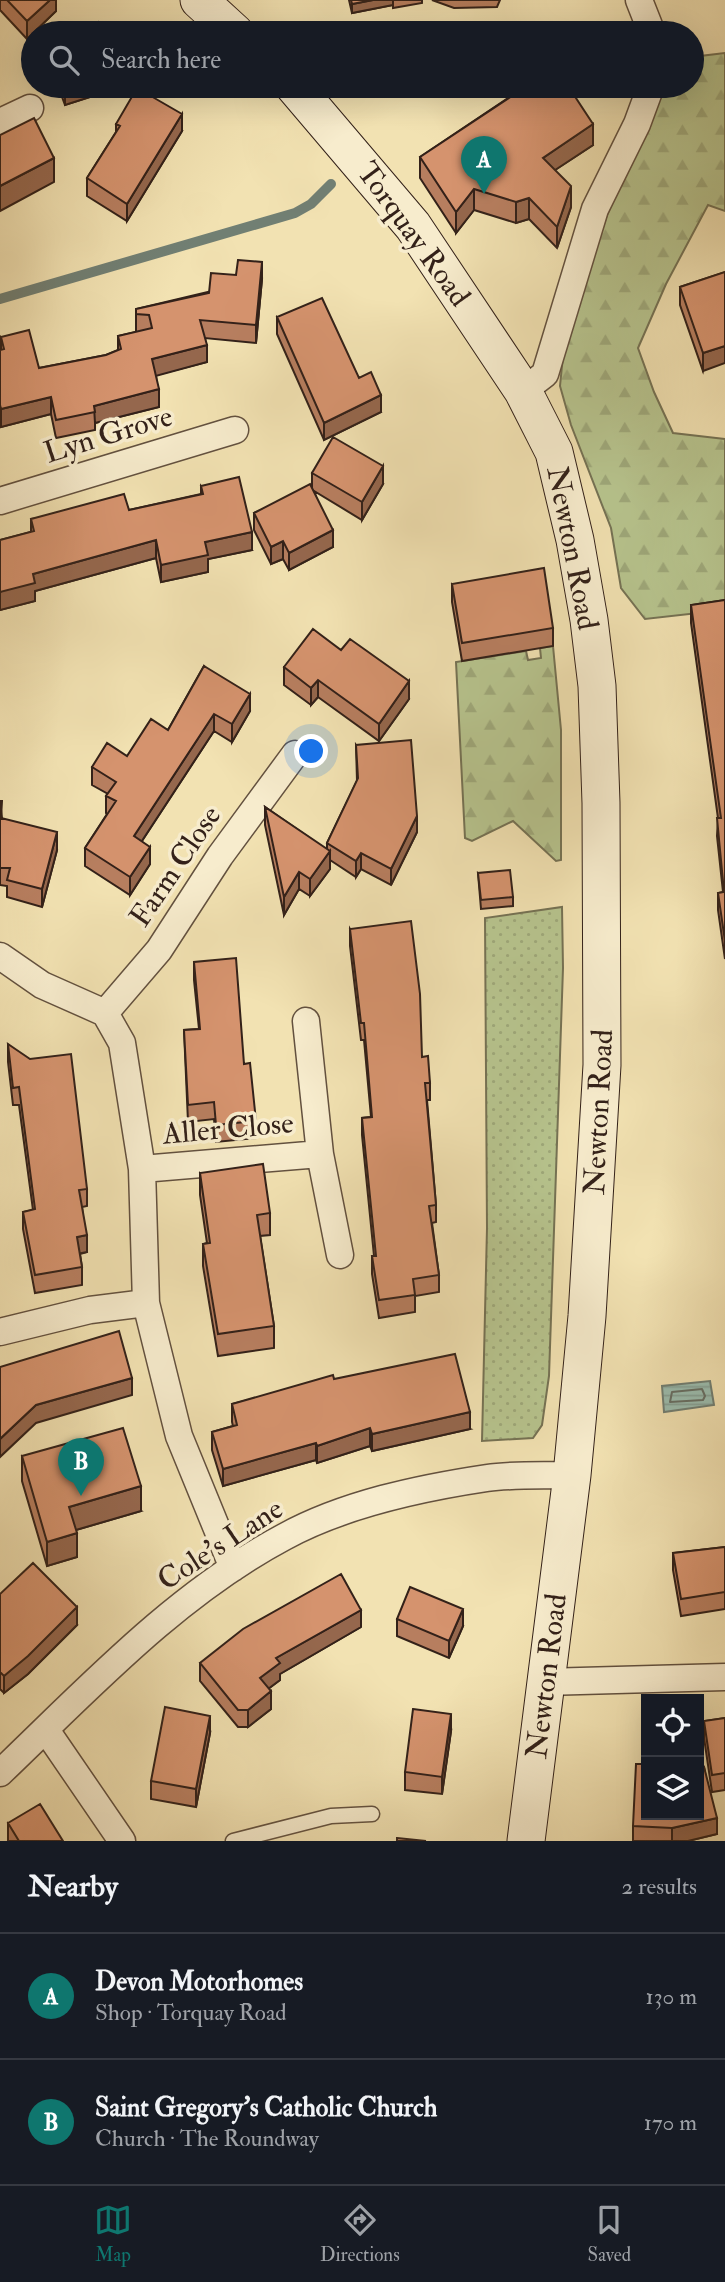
<!DOCTYPE html>
<meta charset="utf-8">
<style>
:root{--surface:#171b24;--page:#242831;--text:#f1f3f6;--muted:#9ea1a6;--line:#363941;--accent:#0f766e}
body{margin:0;font-family:"IM FELL Double Pica",serif;background:var(--page);color:var(--text)}
.controls{position:absolute;right:21px;bottom:21px;display:grid;overflow:hidden;border-radius:0px;box-shadow:0 7px 28px #0002}
.controls button{width:63px;height:63px;display:grid;place-items:center;padding:0;border:0;border-bottom:2px solid var(--line);background:var(--surface);color:var(--text);font:35px sans-serif}
.you{position:absolute;left:312px;top:752px;width:24px;height:24px;margin:-18px;border:5px solid #fff;border-radius:50%;background:#1a73e8;box-shadow:0 0 0 10px #1a73e833}
.badge{display:grid;place-items:center;width:46px;height:46px;border-radius:50%;background:var(--accent);color:#fff;font-size:23px;font-weight:700}
.pin{position:absolute;translate:-50% -58px;filter:drop-shadow(0 2px 4px #0008)}
.pin::after{content:'';position:absolute;top:37px;width:24px;height:21px;background:inherit;clip-path:polygon(0 0,100% 0,50% 100%)}
.list{margin:0;padding:0;list-style:none}
h2{display:flex;justify-content:space-between;align-items:center;height:91px;margin:0;padding:0 28px;font-size:30px}
h2 small{font-size:23px;font-weight:400;color:var(--muted)}
.list li{display:grid;grid-template-columns:46px 1fr auto;gap:21px;align-items:center;box-sizing:border-box;height:126px;padding:0 28px;border-top:2px solid var(--line)}
.list b{display:block;font-size:26px;white-space:nowrap}
.list p{margin:0;font-size:23px;white-space:nowrap;color:var(--muted)}
.list em{font-size:23px;font-style:normal;color:var(--muted)}
.icon{flex:none;width:38px;height:38px;fill:none;stroke:currentColor;stroke-width:2;stroke-linecap:round;stroke-linejoin:round}
.map{position:relative;flex:none;width:725px;height:1841px;overflow:hidden}
.search{position:absolute;background:var(--surface);box-shadow:0 7px 28px #0002;left:21px;right:21px;top:21px;height:77px;display:flex;align-items:center;gap:18px;box-sizing:border-box;padding:0 24px;border-radius:38px;color:var(--muted);font-size:26px}
.sheet{height:343px;background:var(--surface)}
nav{display:flex;justify-content:space-around;align-items:center;box-sizing:border-box;height:98px;border-top:2px solid var(--line);background:var(--surface);font-size:19px;color:var(--muted)}
nav a{display:grid;justify-items:center;gap:4px}
nav .on{color:var(--accent)}
.map>svg:first-child{display:block}
.grass{fill:url(#grass-dots);stroke:#757254;stroke-width:2}
.forest{fill:url(#forest-firs);stroke:#757254;stroke-width:2}
.water{fill:url(#water-rules);stroke:#717f73;stroke-width:2}
.lines{fill:none;stroke-linecap:round;stroke-linejoin:round}
.shore{stroke:#676f64;stroke-width:2}
.stream{stroke:#717f73;stroke-width:10}
.lane-casing{stroke:#63513f;stroke-width:17}
.street-casing{stroke:#63513f;stroke-width:29}
.secondary-casing{stroke:#332119;stroke-width:39}
.lane{stroke:#f7eccd;stroke-width:14}
.street{stroke:#f7eccd;stroke-width:26}
.secondary{stroke:#f7eccd;stroke-width:37}
.wall{fill:#b77e5f;stroke:#332119;stroke-width:2}
.shaded-wall{fill:#95674d;stroke:#332119;stroke-width:2}
.building{fill:#d5936e;stroke:#332119;stroke-width:2}
.labels{text-anchor:middle;stroke-width:7;stroke-linejoin:round;paint-order:stroke}
.street-label{font-size:30px;fill:#332119;stroke:#f7eccd}
</style>
<div class="map">
<svg width="725" height="1841" viewBox="0 0 725 1841">
<defs>
<pattern id="grass-dots" width="8" height="8" patternUnits="userSpaceOnUse" patternTransform="scale(1.75)"><rect width="8" height="8" fill="#b7c48e"/><path d="M2 2h.1M6 6h.1" fill="none" stroke="#9ea87a" stroke-width="1.8" stroke-linecap="round"/></pattern>
<pattern id="forest-firs" width="22" height="20" patternUnits="userSpaceOnUse" patternTransform="scale(1.75)"><rect width="22" height="20" fill="#b7c48e"/><path d="M5 1l3.5 6h-7zM16 11l3.5 6h-7z" fill="#9ea87a"/></pattern>
<pattern id="water-rules" width="6" height="5" patternUnits="userSpaceOnUse" patternTransform="scale(1.75)"><rect width="6" height="5" fill="#9bbdaf"/><path d="M0 2.5h6" fill="none" stroke="#86a296"/></pattern>
</defs>
<rect width="100%" height="100%" fill="#f2e2b2"/>
<filter id="stains"><feTurbulence type="fractalNoise" baseFrequency=".00286" numOctaves="4"/><feColorMatrix values="0 0 0 0 .2 0 0 0 0 .09 0 0 0 0 .02 0 0 0 .5 -.17"/></filter>
<radialGradient id="worn" r=".72"><stop offset=".6" stop-color="#630" stop-opacity="0"/><stop offset="1" stop-color="#630" stop-opacity=".3"/></radialGradient>
<!-- grass -->
<path class="grass" d="M 562,907 L 563,968 L 549,1376 L 542,1425 L 533,1438 L 482,1441 L 487,1228 L 485,918 Z"/>
<!-- forest -->
<path class="forest" d="M 725,53 L 725,211 L 708,205 L 666,284 L 638,348 L 654,392 L 673,433 L 725,439 L 725,610 L 645,619 L 621,588 L 611,528 L 571,425 L 560,386 L 564,346 L 607,215 L 663,86 L 692,86 L 692,57 Z
M 553,646 L 561,730 L 561,860 L 556,861 L 513,821 L 472,841 L 465,838 L 456,662 L 526,651 L 528,660 L 541,658 L 540,648 Z"/>
<!-- water -->
<path class="water" d="M 710,1381 L 714,1405 L 664,1412 L 662,1386 Z"/>
<g class="lines">
<!-- shore -->
<path class="shore" d="M 702,1389 L 705,1396 L 703,1400 L 670,1402 L 672,1392 Z"/>
<!-- stream -->
<path class="stream" d="M 0,299 L 295,213 L 311,204 L 331,184"/>
<defs>
<path id="lane" d="M 233,1841 L 331,1816 L 372,1814"/>
<path id="street" d="M 639,0 L 652,33
M 0,122 L 30,108
M 523,391 L 545,374 L 595,209 L 637,124 L 651,86
M 0,501 L 235,430
M 0,956 L 42,985 L 105,1013 L 122,1043 L 142,1169 L 146,1303 L 179,1436 L 233,1568
M 105,1013 L 159,950 L 220,856 L 295,754
M 306,1021 L 320,1154 L 340,1255
M 142,1169 L 320,1154
M 0,1332 L 90,1310 L 146,1303
M 544,1682 L 725,1677
M 46,1730 L 122,1841
M 0,1773 C 88,1689 175,1595 284,1537 C 344,1504 420,1488 487,1478 C 515,1474 544,1476 572,1475"/>
<path id="secondary" d="M 199,0 L 235,33
M 294,86 L 413,226 L 523,391 L 554,452 L 575,540 L 589,620 L 597,686 L 601,803 L 602,1065 L 587,1316 L 572,1475 L 526,1841"/>
</defs>
<!-- lane casing -->
<use href="#lane" class="lane-casing"/>
<!-- street casing -->
<use href="#street" class="street-casing"/>
<!-- secondary casing -->
<use href="#secondary" class="secondary-casing"/>
<!-- lane -->
<use href="#lane" class="lane"/>
<!-- street -->
<use href="#street" class="street"/>
<!-- secondary -->
<use href="#secondary" class="secondary"/>
</g>
<!-- wall -->
<path class="wall" d="M 0,0 L 56,0 L 56,11 L 27,39 L 0,10 Z
M 349,0 L 422,0 L 422,3 L 393,8 L 393,5 L 352,13 Z
M 432,0 L 500,0 L 497,7 L 454,8 Z
M 58,86 L 115,86 L 115,89 L 65,105 Z
M 503,86 L 568,86 L 593,145 L 555,170 L 571,207 L 557,248 L 529,219 L 516,223 L 474,210 L 456,233 L 420,178 L 420,157 L 508,98 Z
M 116,124 L 182,131 L 127,221 L 87,196 L 87,178 L 116,132 Z
M 725,272 L 703,371 L 680,305 L 680,287 Z
M 262,279 L 256,343 L 205,338 L 207,362 L 156,375 L 159,407 L 95,423 L 95,430 L 56,438 L 51,414 L 1,427 L 0,423 L 0,350 L 1,349 L 1,337 L 39,368 L 106,355 L 118,350 L 118,336 L 136,332 L 136,309 Z
M 277,317 L 359,378 L 381,412 L 324,440 L 277,334 Z
M 312,473 L 383,484 L 362,520 L 314,491 L 333,547 L 289,570 L 283,559 L 271,564 L 254,530 L 254,513 L 312,488 Z
M 201,486 L 252,550 L 208,559 L 208,572 L 161,582 L 156,558 L 35,591 L 35,601 L 0,610 L 0,540 L 31,532 L 31,519 L 129,510 L 201,494 Z
M 452,584 L 553,628 L 553,646 L 462,661 L 452,602 Z
M 725,600 L 725,959 L 718,910 L 718,893 L 723,892 L 717,836 L 718,818 L 691,623 L 691,605 Z
M 341,650 L 409,699 L 379,741 L 318,697 L 311,705 L 284,685 L 284,667 Z
M 204,666 L 250,711 L 232,742 L 214,731 L 142,841 L 150,864 L 130,895 L 85,866 L 85,848 L 107,814 L 106,813 L 106,796 L 108,794 L 92,785 L 92,767 L 127,756 L 168,730 Z
M 356,745 L 417,832 L 391,885 L 361,869 L 356,877 L 330,860 L 330,869 L 310,896 L 299,889 L 284,915 L 265,825 L 265,807 L 327,850 L 327,843 L 357,781 Z
M 0,801 L 2,818 L 57,850 L 42,907 L 7,897 L 7,886 L 0,885 Z
M 478,873 L 513,897 L 513,906 L 481,909 Z
M 350,929 L 422,1057 L 430,1083 L 430,1100 L 427,1100 L 436,1205 L 436,1222 L 432,1223 L 439,1275 L 439,1292 L 415,1296 L 415,1312 L 379,1318 L 372,1274 L 372,1256 L 374,1256 L 362,1135 L 362,1118 L 371,1117 L 364,1040 L 361,1040 L 350,946 Z
M 194,962 L 244,1064 L 256,1121 L 256,1138 L 216,1142 L 214,1119 L 188,1122 L 184,1030 L 199,1029 L 194,980 Z
M 8,1044 L 87,1189 L 87,1206 L 82,1207 L 87,1252 L 80,1254 L 82,1267 L 82,1285 L 35,1293 L 23,1229 L 23,1212 L 33,1210 L 19,1105 L 13,1105 L 8,1062 Z
M 200,1173 L 270,1213 L 270,1235 L 260,1236 L 274,1326 L 274,1348 L 218,1356 L 203,1266 L 203,1244 L 207,1243 L 200,1195 Z
M 334,1379 L 470,1429 L 372,1451 L 370,1446 L 317,1463 L 316,1460 L 223,1486 L 212,1450 L 212,1432 L 233,1426 L 232,1422 L 232,1404 Z
M 22,1456 L 141,1511 L 76,1530 L 77,1557 L 47,1566 L 22,1481 Z
M 725,1547 L 725,1609 L 681,1616 L 673,1570 L 673,1553 Z
M 0,1594 L 77,1625 L 28,1674 L 4,1693 L 0,1689 Z
M 397,1619 L 463,1626 L 449,1658 L 397,1636 Z
M 361,1627 L 280,1674 L 280,1680 L 268,1689 L 271,1709 L 248,1727 L 238,1727 L 200,1681 L 200,1663 Z
M 725,1718 L 725,1790 L 712,1792 L 704,1738 L 704,1721 Z
M 451,1731 L 442,1794 L 405,1790 L 405,1772 Z
M 210,1733 L 196,1807 L 151,1799 L 151,1781 Z
M 704,1767 L 717,1834 L 688,1841 L 633,1841 L 633,1826 Z
M 8,1823 L 63,1841 L 8,1841 Z"/>
<!-- shaded-wall -->
<path class="shaded-wall" d="M 50,0 L 56,0 L 56,11 L 27,39 L 27,21 Z
M 373,0 L 393,0 L 393,5 L 352,13 L 352,4 Z
M 69,86 L 115,86 L 115,89 L 65,105 L 65,87 Z
M 182,114 L 182,131 L 127,221 L 127,204 Z
M 593,124 L 593,145 L 543,178 L 543,158 Z
M 54,158 L 54,182 L 0,211 L 0,186 Z
M 571,186 L 571,207 L 557,248 L 557,227 Z
M 474,189 L 474,210 L 456,233 L 456,212 Z
M 529,198 L 529,219 L 516,223 L 516,202 Z
M 262,262 L 262,279 L 256,343 L 256,325 Z
M 207,345 L 207,362 L 152,377 L 152,359 Z
M 725,346 L 725,363 L 703,371 L 703,353 Z
M 159,389 L 159,407 L 95,423 L 94,406 Z
M 381,395 L 381,412 L 324,440 L 324,423 Z
M 51,397 L 51,414 L 1,427 L 1,409 Z
M 383,466 L 383,484 L 362,520 L 362,502 Z
M 333,530 L 333,547 L 289,570 L 289,553 Z
M 252,532 L 252,550 L 208,559 L 208,572 L 161,582 L 161,565 L 205,542 Z
M 156,540 L 156,558 L 35,591 L 35,601 L 0,610 L 0,592 L 33,574 Z
M 283,541 L 283,559 L 271,564 L 271,547 Z
M 318,680 L 318,697 L 311,705 L 311,688 Z
M 409,681 L 409,699 L 379,741 L 379,724 Z
M 250,694 L 250,711 L 232,742 L 232,724 Z
M 214,714 L 214,731 L 134,853 L 134,836 Z
M 417,816 L 417,832 L 391,885 L 391,869 Z
M 57,832 L 57,850 L 42,907 L 42,889 Z
M 150,847 L 150,864 L 130,895 L 130,877 Z
M 330,851 L 330,869 L 310,896 L 310,879 Z
M 361,853 L 361,869 L 356,877 L 356,861 Z
M 299,872 L 299,889 L 284,915 L 284,897 Z
M 87,1235 L 87,1252 L 77,1254 L 77,1237 Z
M 132,1378 L 132,1395 L 36,1423 L 0,1457 L 0,1439 L 36,1405 Z
M 470,1412 L 470,1429 L 372,1451 L 372,1434 Z
M 370,1428 L 370,1446 L 317,1463 L 317,1446 Z
M 316,1443 L 316,1460 L 223,1486 L 223,1469 Z
M 141,1486 L 141,1511 L 69,1532 L 69,1507 Z
M 77,1533 L 77,1557 L 47,1566 L 47,1542 Z
M 77,1607 L 77,1625 L 28,1674 L 4,1693 L 4,1676 Z
M 463,1609 L 463,1626 L 449,1658 L 449,1641 Z
M 361,1610 L 361,1627 L 280,1674 L 280,1680 L 260,1695 L 260,1678 L 276,1658 Z
M 271,1691 L 271,1709 L 248,1727 L 248,1710 Z
M 451,1714 L 451,1731 L 442,1794 L 442,1777 Z
M 210,1716 L 210,1733 L 196,1807 L 196,1789 Z
M 717,1818 L 717,1834 L 688,1841 L 672,1841 L 672,1828 Z"/>
<!-- building -->
<path class="building" d="M 7,0 L 50,0 L 27,21 Z
M 351,0 L 373,0 L 352,4 Z
M 98,22 L 102,33 L 62,33 Z
M 512,86 L 568,86 L 593,124 L 543,158 L 571,186 L 557,227 L 529,198 L 516,202 L 474,189 L 456,212 L 420,157 L 515,94 Z
M 137,88 L 182,114 L 127,204 L 87,178 L 120,126 L 116,124 Z
M 34,118 L 54,158 L 0,186 L 0,135 Z
M 238,260 L 262,262 L 256,325 L 200,320 L 207,345 L 152,359 L 159,389 L 94,406 L 95,412 L 56,420 L 51,397 L 1,409 L 0,405 L 0,350 L 4,349 L 1,337 L 29,330 L 39,368 L 106,355 L 121,349 L 118,336 L 152,328 L 149,315 L 136,314 L 136,309 L 209,293 L 211,273 L 236,275 Z
M 725,272 L 725,346 L 703,353 L 680,287 Z
M 322,298 L 359,378 L 371,372 L 381,395 L 324,423 L 277,317 Z
M 333,437 L 383,466 L 362,502 L 312,473 Z
M 239,477 L 252,532 L 205,542 L 208,555 L 161,565 L 156,540 L 33,574 L 35,583 L 0,592 L 0,540 L 34,531 L 31,519 L 124,494 L 129,510 L 203,494 L 201,486 Z
M 310,484 L 333,530 L 289,553 L 283,541 L 271,547 L 254,513 Z
M 544,568 L 553,628 L 462,643 L 452,584 Z
M 725,600 L 725,941 L 718,893 L 724,892 L 717,818 L 721,818 L 691,605 Z
M 313,629 L 341,650 L 350,639 L 409,681 L 379,724 L 318,680 L 311,688 L 284,667 Z
M 204,666 L 250,694 L 232,724 L 214,714 L 134,836 L 150,847 L 130,877 L 85,848 L 116,801 L 106,796 L 116,782 L 92,767 L 107,743 L 127,756 L 151,719 L 168,730 Z
M 411,740 L 417,816 L 391,869 L 361,853 L 356,861 L 327,843 L 358,778 L 356,745 Z
M 0,801 L 2,801 L 1,818 L 57,832 L 42,889 L 7,880 L 10,868 L 0,868 Z
M 265,807 L 330,851 L 310,879 L 299,872 L 284,897 Z
M 510,870 L 513,897 L 481,900 L 478,873 Z
M 411,921 L 420,994 L 422,1057 L 428,1056 L 430,1083 L 425,1083 L 436,1205 L 429,1206 L 439,1275 L 413,1279 L 415,1295 L 379,1300 L 372,1256 L 376,1256 L 362,1118 L 372,1117 L 364,1023 L 361,1023 L 350,929 Z
M 236,958 L 244,1064 L 250,1063 L 256,1121 L 216,1125 L 214,1102 L 188,1105 L 184,1030 L 200,1029 L 194,962 Z
M 8,1044 L 30,1059 L 71,1054 L 87,1189 L 79,1190 L 87,1235 L 77,1237 L 82,1267 L 35,1275 L 23,1212 L 35,1209 L 19,1087 L 13,1088 Z
M 263,1164 L 270,1213 L 257,1215 L 274,1326 L 218,1334 L 203,1244 L 210,1243 L 200,1173 Z
M 119,1331 L 132,1378 L 36,1405 L 0,1439 L 0,1367 Z
M 455,1354 L 470,1412 L 372,1434 L 370,1428 L 317,1446 L 316,1443 L 223,1469 L 212,1432 L 237,1425 L 232,1404 L 333,1375 L 334,1379 Z
M 123,1428 L 141,1486 L 69,1507 L 77,1533 L 47,1542 L 22,1456 Z
M 725,1547 L 725,1592 L 681,1599 L 673,1553 Z
M 33,1563 L 77,1607 L 28,1656 L 4,1676 L 0,1672 L 0,1594 Z
M 341,1574 L 361,1610 L 276,1658 L 280,1663 L 260,1678 L 271,1691 L 248,1710 L 238,1710 L 200,1663 L 243,1629 Z
M 410,1587 L 463,1609 L 449,1641 L 397,1619 Z
M 165,1707 L 210,1716 L 196,1789 L 151,1781 Z
M 413,1709 L 451,1714 L 442,1777 L 405,1772 Z
M 725,1718 L 725,1773 L 712,1775 L 704,1721 Z
M 636,1764 L 646,1764 L 646,1815 L 699,1815 L 699,1767 L 704,1767 L 717,1818 L 672,1828 L 633,1826 Z
M 40,1804 L 63,1841 L 19,1841 L 8,1823 Z
M 397,1838 L 426,1841 L 397,1841 Z"/>
<g class="labels">
<!-- street labels -->
<g class="street-label">
<text transform="translate(414 234) rotate(54)" y="10">Torquay Road</text>
<text transform="translate(108 434) rotate(-17)" y="10">Lyn Grove</text>
<text transform="translate(573 548) rotate(79)" y="10">Newton Road</text>
<text transform="translate(175 866) rotate(-56)" y="10">Farm Close</text>
<text transform="translate(598 1112) rotate(-87)" y="10">Newton Road</text>
<text transform="translate(228 1128) rotate(-5)" y="10">Aller Close</text>
<text transform="translate(220 1544) rotate(-33)" y="10">Cole's Lane</text>
<text transform="translate(546 1676) rotate(-83)" y="10">Newton Road</text>
</g>
</g>
<rect width="100%" height="100%" filter="url(#stains)"/>
<rect width="100%" height="100%" fill="url(#worn)"/>
</svg>
<div class="controls">
<button><svg class="icon" aria-label="locate" viewBox="0 0 24 24"><circle cx="12" cy="12" r="6"/><path d="M12 2v4M12 18v4M2 12h4M18 12h4"/></svg></button>
<button><svg class="icon" aria-label="layers" viewBox="0 0 24 24"><path d="M12 4l9 5-9 5-9-5zM3 14l9 5 9-5"/></svg></button>
</div>
<div class="you"></div>
<div class="pin badge" style="left:484px;top:194px">A</div>
<div class="pin badge" style="left:81px;top:1496px">B</div>
<div class="search"><svg class="icon" aria-label="search" viewBox="0 0 24 24"><circle cx="10" cy="10" r="6"/><path d="M15 15l6 6"/></svg>Search here</div>
</div>
<section class="sheet">
<h2>Nearby<small>2 results</small></h2>
<ul class="list">
<li><span class="badge">A</span><div><b>Devon Motorhomes</b><p>Shop · Torquay Road</p></div><em>130 m</em></li>
<li><span class="badge">B</span><div><b>Saint Gregory's Catholic Church</b><p>Church · The Roundway</p></div><em>170 m</em></li>
</ul>
</section>
<nav>
<a class="on"><svg class="icon" aria-label="map" viewBox="0 0 24 24"><path d="M3 6l6-2 6 2 6-2v14l-6 2-6-2-6 2zM9 4v14M15 6v14"/></svg>Map</a>
<a><svg class="icon" aria-label="directions" viewBox="0 0 24 24"><path d="M12 3l9 9-9 9-9-9zM9 14v-3h6M13 9l2 2-2 2"/></svg>Directions</a>
<a><svg class="icon" aria-label="saved" viewBox="0 0 24 24"><path d="M7 4h10v16l-5-4-5 4z"/></svg>Saved</a>
</nav>
